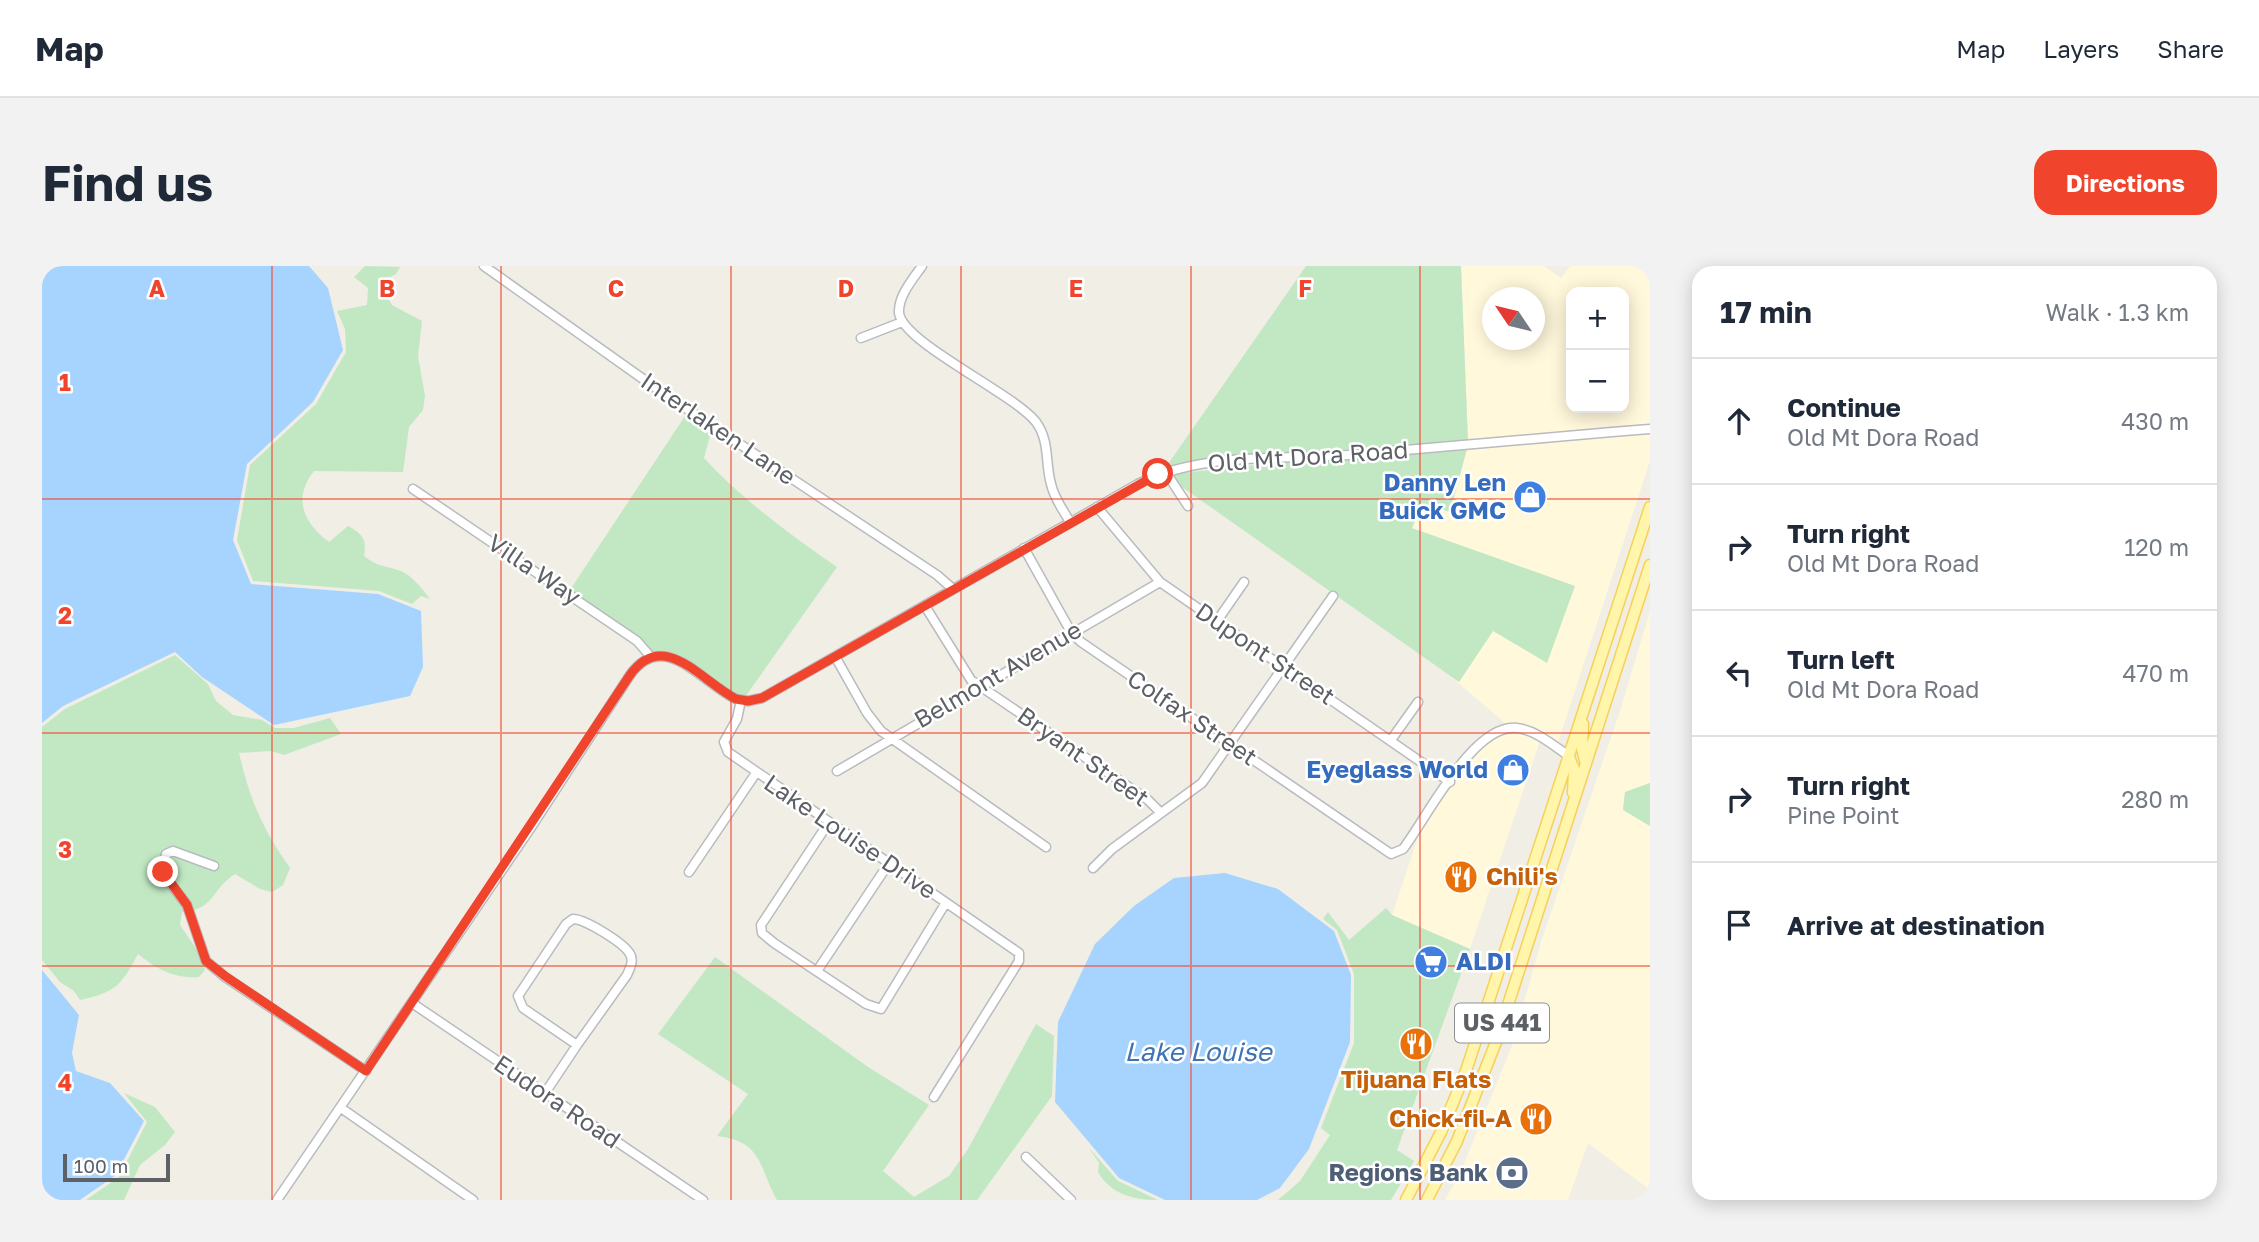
<!DOCTYPE html>
<meta charset="utf-8">
<style>
:root{--surface:#fff;--page:#f2f2f3;--text:#1f2937;--muted:#747a83;--line:#e0e1e3;--accent:#f0442c}
body{margin:0;font-family:"Golos Text",sans-serif;background:var(--page);color:var(--text)}
.controls{position:absolute;right:21px;top:21px;display:grid;overflow:hidden;border-radius:14px;box-shadow:0 4px 18px #0003}
.controls button{width:63px;height:63px;display:grid;place-items:center;padding:0;border:0;border-bottom:2px solid var(--line);background:var(--surface);color:var(--text);font:35px sans-serif}
.compass{position:absolute;left:1440px;top:21px;width:63px;height:63px;border-radius:50%;background:var(--surface);box-shadow:0 4px 18px #0003;rotate:305deg}
.scale{position:absolute;left:21px;bottom:18px;width:107px;box-sizing:border-box;padding-left:7px;border:4px solid #5d6166;border-top:0;font-size:19px;line-height:24px;white-space:nowrap;color:#5d6166;-webkit-text-stroke:5px #fff;paint-order:stroke}
.stop{position:absolute;width:21px;height:21px;margin:-16px;border:5px solid #f0442c;border-radius:50%;background:#fff}
.stop.end{background:#f0442c;border-color:#fff;box-shadow:0 2px 7px #0008}
.list{margin:0;padding:0;list-style:none}
h2{display:flex;justify-content:space-between;align-items:center;height:91px;margin:0;padding:0 28px;font-size:30px}
h2 small{font-size:23px;font-weight:400;color:var(--muted)}
.list li{display:grid;grid-template-columns:46px 1fr auto;gap:21px;align-items:center;box-sizing:border-box;height:126px;padding:0 28px;border-top:2px solid var(--line)}
.list b{display:block;font-size:26px;white-space:nowrap}
.list p{margin:0;font-size:23px;white-space:nowrap;color:var(--muted)}
.list em{font-size:23px;font-style:normal;color:var(--muted)}
.icon{flex:none;width:38px;height:38px;fill:none;stroke:currentColor;stroke-width:2;stroke-linecap:round;stroke-linejoin:round}
.map{position:relative;flex:none;width:1608px;height:934px;overflow:hidden;border-radius:21px}
header{display:flex;align-items:center;gap:42px;box-sizing:border-box;height:98px;padding:0 35px;background:var(--surface);border-bottom:2px solid var(--line)}
header strong{font-size:33px}
nav{display:flex;gap:38px;margin-inline-start:auto;font-size:24px}
.intro{display:flex;align-items:center;justify-content:space-between;box-sizing:border-box;height:168px;padding:0 42px}
h1{margin:0;font-size:49px}
.button{padding:18px 32px;border-radius:21px;background:var(--accent);color:#fff;font-size:24px;font-weight:700}
main{display:flex;gap:42px;padding:0 42px}
aside{flex:1;background:var(--surface);border-radius:21px;box-shadow:0 4px 18px #0003}
.map>svg:first-child{display:block}
.commercial{fill:#fff8db;fill-rule:evenodd}
.green{fill:#c1e8c3}
.water{fill:#a6d4ff}
.lines{fill:none;stroke-linecap:round;stroke-linejoin:round}
.minor-casing{stroke:#b8bbc0;stroke-width:11}
.major-casing{stroke:#f7d158;stroke-width:13}
.minor{stroke:#fff;stroke-width:8}
.major{stroke:#fff5ab;stroke-width:10}
.route{stroke:#f0442c;stroke-width:9}
.grid{fill:none;stroke:#f0442c;stroke-width:2;stroke-opacity:0.55}
.labels{text-anchor:middle;stroke-width:5;stroke-linejoin:round;paint-order:stroke}
.shield{fill:#fff;stroke:#8e9094;stroke-width:2}
.shield-label{font-size:23px;font-weight:bold;fill:#5d6166}
.street-label{font-size:24px;fill:#5d6166;stroke:#fff}
.shop-label{font-size:24px;font-weight:bold;fill:#366cbe;stroke:#fff;text-anchor:end}
.food-label{font-size:24px;font-weight:bold;fill:#c56008;stroke:#fff;text-anchor:start}
.service-label{font-size:24px;font-weight:bold;fill:#4e5e75;stroke:#fff;text-anchor:end}
.water-label{font-size:26px;font-style:italic;fill:#3e73b6;stroke:#fff}
.grid-label{font-size:23px;text-anchor:middle;font-weight:bold;fill:#f0442c;stroke:#fff;stroke-width:5;stroke-linejoin:round;paint-order:stroke}
</style>
<header>
<strong>Map</strong>
<nav><a>Map</a><a>Layers</a><a>Share</a></nav>
</header>
<div class="intro"><h1>Find us</h1><a class="button">Directions</a></div>
<main>
<div class="map">
<svg width="1608" height="934" viewBox="0 0 1608 934">
<rect width="100%" height="100%" fill="#f0eee5"/>
<!-- commercial -->
<path class="commercial" d="M 1419,0 L 1502,0 L 1519,12 L 1528,0 L 1608,0 L 1608,159 L 1426,175 ZM 1529,26 L 1582,26 L 1582,142 L 1529,142 ZM 1450,32 L 1492,32 L 1492,74 L 1450,74 Z
M 1608,167 L 1608,195 L 1514,483 L 1498,475 L 1428,683 L 1350,649 L 1380,559 L 1449,470 L 1471,464 L 1407,409 L 1417,416 L 1451,365 L 1532,321 L 1370,263 L 1380,238 L 1408,245 L 1425,183 Z
M 1608,345 L 1608,517 L 1583,526 L 1581,543 L 1608,560 L 1608,924 L 1546,877 L 1526,934 L 1403,934 L 1419,905 L 1469,782 L 1499,676 L 1578,445 Z"/>
<!-- green -->
<path class="green" d="M 323,0 L 358,1 L 354,8 L 341,15 L 339,20 L 350,39 L 380,55 L 376,90 L 383,130 L 381,144 L 367,161 L 361,206 L 272,205 C 250,233 262,257 287,276 L 306,260 C 320,268 325,272 322,290 C 337,302 343,299 359,305 C 371,310 380,323 388,333 L 379,330 L 370,338 L 337,325 L 211,315 L 195,274 L 208,199 L 274,138 L 304,86 L 303,63 L 295,45 L 325,39 L 326,22 L 312,11 Z
M 1264,0 L 1419,0 L 1426,175 L 1169,193 L 1124,201 Z
M 643,150 L 669,166 L 662,192 C 702,235 747,268 795,301 L 703,431 L 689,426 L 633,388 L 609,386 L 524,330 Z
M 1425,183 L 1408,246 L 1380,238 L 1370,262 L 1533,320 L 1505,397 L 1451,365 L 1417,416 L 1123,209 L 1213,199 Z
M 133,389 L 166,418 L 174,435 L 191,449 L 220,454 L 233,462 L 252,462 L 288,452 L 299,468 L 242,489 L 229,485 L 197,487 C 208,534 220,562 248,602 L 241,619 L 230,626 L 218,623 L 193,608 C 168,624 173,644 140,646 L 138,659 C 148,674 159,687 163,704 L 157,711 C 132,713 115,703 96,688 C 79,719 75,726 38,734 L 32,725 L 18,716 L 0,694 L 0,461 L 23,443 Z
M 1608,517 L 1608,560 L 1581,544 L 1583,526 Z
M 1344,642 L 1350,649 L 1428,683 L 1355,884 L 1372,895 L 1349,934 L 1236,934 L 1258,915 L 1288,869 L 1279,862 L 1312,777 L 1312,708 L 1295,664 L 1281,653 L 1286,646 L 1307,674 Z
M 673,691 L 826,801 L 887,839 L 841,905 L 872,931 L 907,910 L 926,883 L 994,758 L 1012,770 L 1010,830 L 935,934 L 735,934 C 717,902 721,875 675,870 L 706,828 L 616,768 Z
M 82,827 L 113,841 L 133,866 L 123,879 L 98,899 L 82,934 L 44,934 L 77,911 L 105,856 Z
M 1047,882 L 1076,915 L 1116,934 C 1093,934 1069,929 1056,906 L 1057,897 Z"/>
<!-- water -->
<path class="water" d="M 0,0 L 267,0 L 286,22 L 301,84 L 271,136 L 205,198 L 191,274 L 209,318 L 336,328 L 379,345 L 381,401 L 368,430 L 232,459 L 160,411 L 133,386 L 21,440 L 0,457 Z
M 1183,607 L 1236,623 L 1292,665 L 1309,709 L 1308,776 L 1267,883 L 1238,922 L 1215,934 L 1123,934 L 1077,912 L 1013,836 L 1016,756 L 1053,678 L 1092,640 L 1132,612 Z
M 0,704 L 37,749 L 30,787 L 34,805 L 68,817 L 102,855 L 74,909 L 38,934 L 0,934 Z"/>
<g class="lines">
<defs>
<path id="minor" d="M 442,0 L 618,125 L 895,309 L 911,323
M 880,0 C 871,13 856,30 857,47 C 861,77 971,127 994,156 C 1008,175 1003,197 1009,218 C 1012,232 1021,244 1028,256
M 819,72 L 860,56
M 1123,205 L 1146,240
M 371,223 L 595,375 L 608,390
M 1055,241 L 1118,316 L 1408,516
M 982,282 L 1029,366 L 1039,376 L 1349,588 L 1361,583 C 1385,552 1431,457 1475,462 C 1494,464 1512,480 1527,490
M 883,340 L 929,414 L 1106,534 L 1119,547
M 1175,355 L 1202,316
M 794,392 L 825,447 L 839,465 L 1004,581
M 699,434 L 695,453 L 682,476 L 686,486 L 977,687 L 977,695 L 892,831
M 1349,474 L 1376,436
M 795,505 L 1118,316
M 787,556 L 719,659 L 720,667 L 732,677 L 824,738 L 839,743 L 903,638
M 172,600 L 131,585 L 124,588 L 121,601 L 124,612 L 145,639 L 164,695 L 183,711 L 324,805
M 1051,602 L 1070,583 L 1160,517 L 1291,330
M 647,606 L 714,507
M 531,653 C 543,653 582,677 588,688 C 592,695 588,702 585,709 L 535,779 L 481,742 L 476,730 L 524,658 Z
M 775,705 L 847,597
M 370,737 L 661,934
M 503,827 L 535,779
M 299,842 L 431,934
M 984,891 L 1029,934
M 235,934 L 488,563 L 588,409 C 622,362 659,416 694,433 L 706,435 L 720,432 L 1096,218 C 1159,186 1237,194 1306,189 C 1406,181 1507,171 1608,163"/>
<path id="major" d="M 1541,458 L 1540,483 L 1544,498
M 1527,491 L 1532,503 L 1531,527
M 1364,934 L 1399,866 L 1424,805 L 1608,241
M 1385,934 L 1415,875 L 1454,776 L 1608,299"/>
</defs>
<!-- minor casing -->
<use href="#minor" class="minor-casing"/>
<!-- major casing -->
<use href="#major" class="major-casing"/>
<!-- minor -->
<use href="#minor" class="minor"/>
<!-- major -->
<use href="#major" class="major"/>
</g>
<g class="lines">
<!-- route -->
<path class="route" d="M 121,606 L 145,639 L 164,695 L 183,710 L 324,805 L 588,409 C 622,362 659,415 694,433 L 706,435 L 720,432 L 1116,208"/>
</g>
<!-- grid -->
<path class="grid" d="M 230,0 L 230,934M 459,0 L 459,934M 689,0 L 689,934M 919,0 L 919,934M 1149,0 L 1149,934M 1378,0 L 1378,934M 0,233 L 1608,233M 0,467 L 1608,467M 0,700 L 1608,700"/>
<!-- icons -->
<defs>
<symbol id="shop-disc" viewBox="-11 -11 22 22"><circle r="9.5" fill="#3f7fe0" stroke="#fff"/><path d="M-5-2.5h2.3a2.7 3.5 0 0 1 5.4 0H5L5.5 6h-11ZM-1.5-2.5h3a1.5 2.3 0 0 0-3 0Z" fill="#fff"/></symbol>
<symbol id="restaurant-disc" viewBox="-11 -11 22 22"><circle r="9.5" fill="#e8710a" stroke="#fff"/><path d="M-5-6h1v4h1v-4h1v4h1v-4h1v5L-1.5 .5V6h-2V.5L-5-1ZM5-6V6H3V1.5H1.5Q1.5-4 5-6Z" fill="#fff"/></symbol>
<symbol id="supermarket-disc" viewBox="-11 -11 22 22"><circle r="9.5" fill="#3f7fe0" stroke="#fff"/><path d="M-6-5.5h2.5l.6 2H6L4.5 2H-2.5L-4.4-4H-6ZM-1.5 3.2a1.3 1.3 0 1 0 .1 0ZM3 3.2a1.3 1.3 0 1 0 .1 0Z" fill="#fff"/></symbol>
<symbol id="bank-disc" viewBox="-11 -11 22 22"><circle r="9.5" fill="#5c6f8a" stroke="#fff"/><path d="M-6-4H6V4H-6ZM0-2.3a2.3 2.3 0 1 0 0 4.6a2.3 2.3 0 1 0 0-4.6Z" fill="#fff"/></symbol>
</defs>
<g fill-rule="evenodd">
<use href="#shop-disc" x="1469" y="212" width="38" height="38"/>
<use href="#shop-disc" x="1452" y="485" width="38" height="38"/>
<use href="#restaurant-disc" x="1400" y="592" width="38" height="38"/>
<use href="#supermarket-disc" x="1370" y="677" width="38" height="38"/>
<use href="#restaurant-disc" x="1355" y="759" width="38" height="38"/>
<use href="#restaurant-disc" x="1475" y="834" width="38" height="38"/>
<use href="#bank-disc" x="1451" y="888" width="38" height="38"/>
</g>
<g class="labels">
<!-- shield labels -->
<rect class="shield" x="1413" y="737.5" width="94" height="39" rx="5"/>
<g class="shield-label">
<text x="1460" y="765">US 441</text>
</g>
<!-- street labels -->
<g class="street-label">
<text transform="translate(676 163) rotate(34)" y="8">Interlaken Lane</text>
<text transform="translate(1266 191) rotate(-4)" y="8">Old Mt Dora Road</text>
<text transform="translate(492 304) rotate(34)" y="8">Villa Way</text>
<text transform="translate(1223 388) rotate(34)" y="8">Dupont Street</text>
<text transform="translate(956 409) rotate(-30)" y="8">Belmont Avenue</text>
<text transform="translate(1150 452) rotate(34)" y="8">Colfax Street</text>
<text transform="translate(1041 491) rotate(35)" y="8">Bryant Street</text>
<text transform="translate(808 571) rotate(34)" y="8">Lake Louise Drive</text>
<text transform="translate(515 836) rotate(34)" y="8">Eudora Road</text>
</g>
<!-- shop labels -->
<g class="shop-label">
<text x="1464" y="225">Danny Len<tspan x="1464" dy="28">Buick GMC</tspan></text>
<text x="1446" y="512">Eyeglass World</text>
<text x="1414" y="704" text-anchor="start">ALDI</text>
</g>
<!-- food labels -->
<g class="food-label">
<text x="1444" y="619">Chili's</text>
<text x="1374" y="822" text-anchor="middle">Tijuana Flats</text>
<text x="1470" y="861" text-anchor="end">Chick-fil-A</text>
</g>
<!-- service labels -->
<g class="service-label">
<text x="1446" y="915">Regions Bank</text>
</g>
<!-- water labels -->
<g class="water-label">
<text x="1156" y="795">Lake Louise</text>
</g>
</g>
<g class="grid-label">
<text x="115" y="31">A</text>
<text x="345" y="31">B</text>
<text x="574" y="31">C</text>
<text x="804" y="31">D</text>
<text x="1034" y="31">E</text>
<text x="1263" y="31">F</text>
<text x="23" y="125">1</text>
<text x="23" y="358">2</text>
<text x="23" y="592">3</text>
<text x="23" y="825">4</text>
</g>
</svg>
<div class="controls">
<button>+</button>
<button>−</button>
</div>
<svg class="compass" viewBox="-18 -18 36 36"><path d="M0-13l5 13h-10z" fill="#e53935"/><path d="M0 13l5-13h-10z" fill="#747a83"/></svg>
<div class="scale">100 m</div>
<div class="stop" style="left:1116px;top:208px"></div>
<div class="stop end" style="left:121px;top:606px"></div>
</div>
<aside>
<h2>17 min<small>Walk · 1.3 km</small></h2>
<ul class="list">
<li><svg class="icon" aria-label="ahead" viewBox="0 0 24 24"><path d="M12 20V5M6 11l6-6 6 6"/></svg><div><b>Continue</b><p>Old Mt Dora Road</p></div><em>430 m</em></li>
<li><svg class="icon" aria-label="right" viewBox="0 0 24 24"><path d="M7 20v-9h11M14 6l5 5-5 5"/></svg><div><b>Turn right</b><p>Old Mt Dora Road</p></div><em>120 m</em></li>
<li><svg class="icon" aria-label="left" viewBox="0 0 24 24"><path d="M17 20v-9H6M10 6l-5 5 5 5"/></svg><div><b>Turn left</b><p>Old Mt Dora Road</p></div><em>470 m</em></li>
<li><svg class="icon" aria-label="right" viewBox="0 0 24 24"><path d="M7 20v-9h11M14 6l5 5-5 5"/></svg><div><b>Turn right</b><p>Pine Point</p></div><em>280 m</em></li>
<li><svg class="icon" aria-label="arrive" viewBox="0 0 24 24"><path d="M6 21V4h12l-3 4 3 4H6"/></svg><div><b>Arrive at destination</b></div></li>
</ul>
</aside>
</main>
